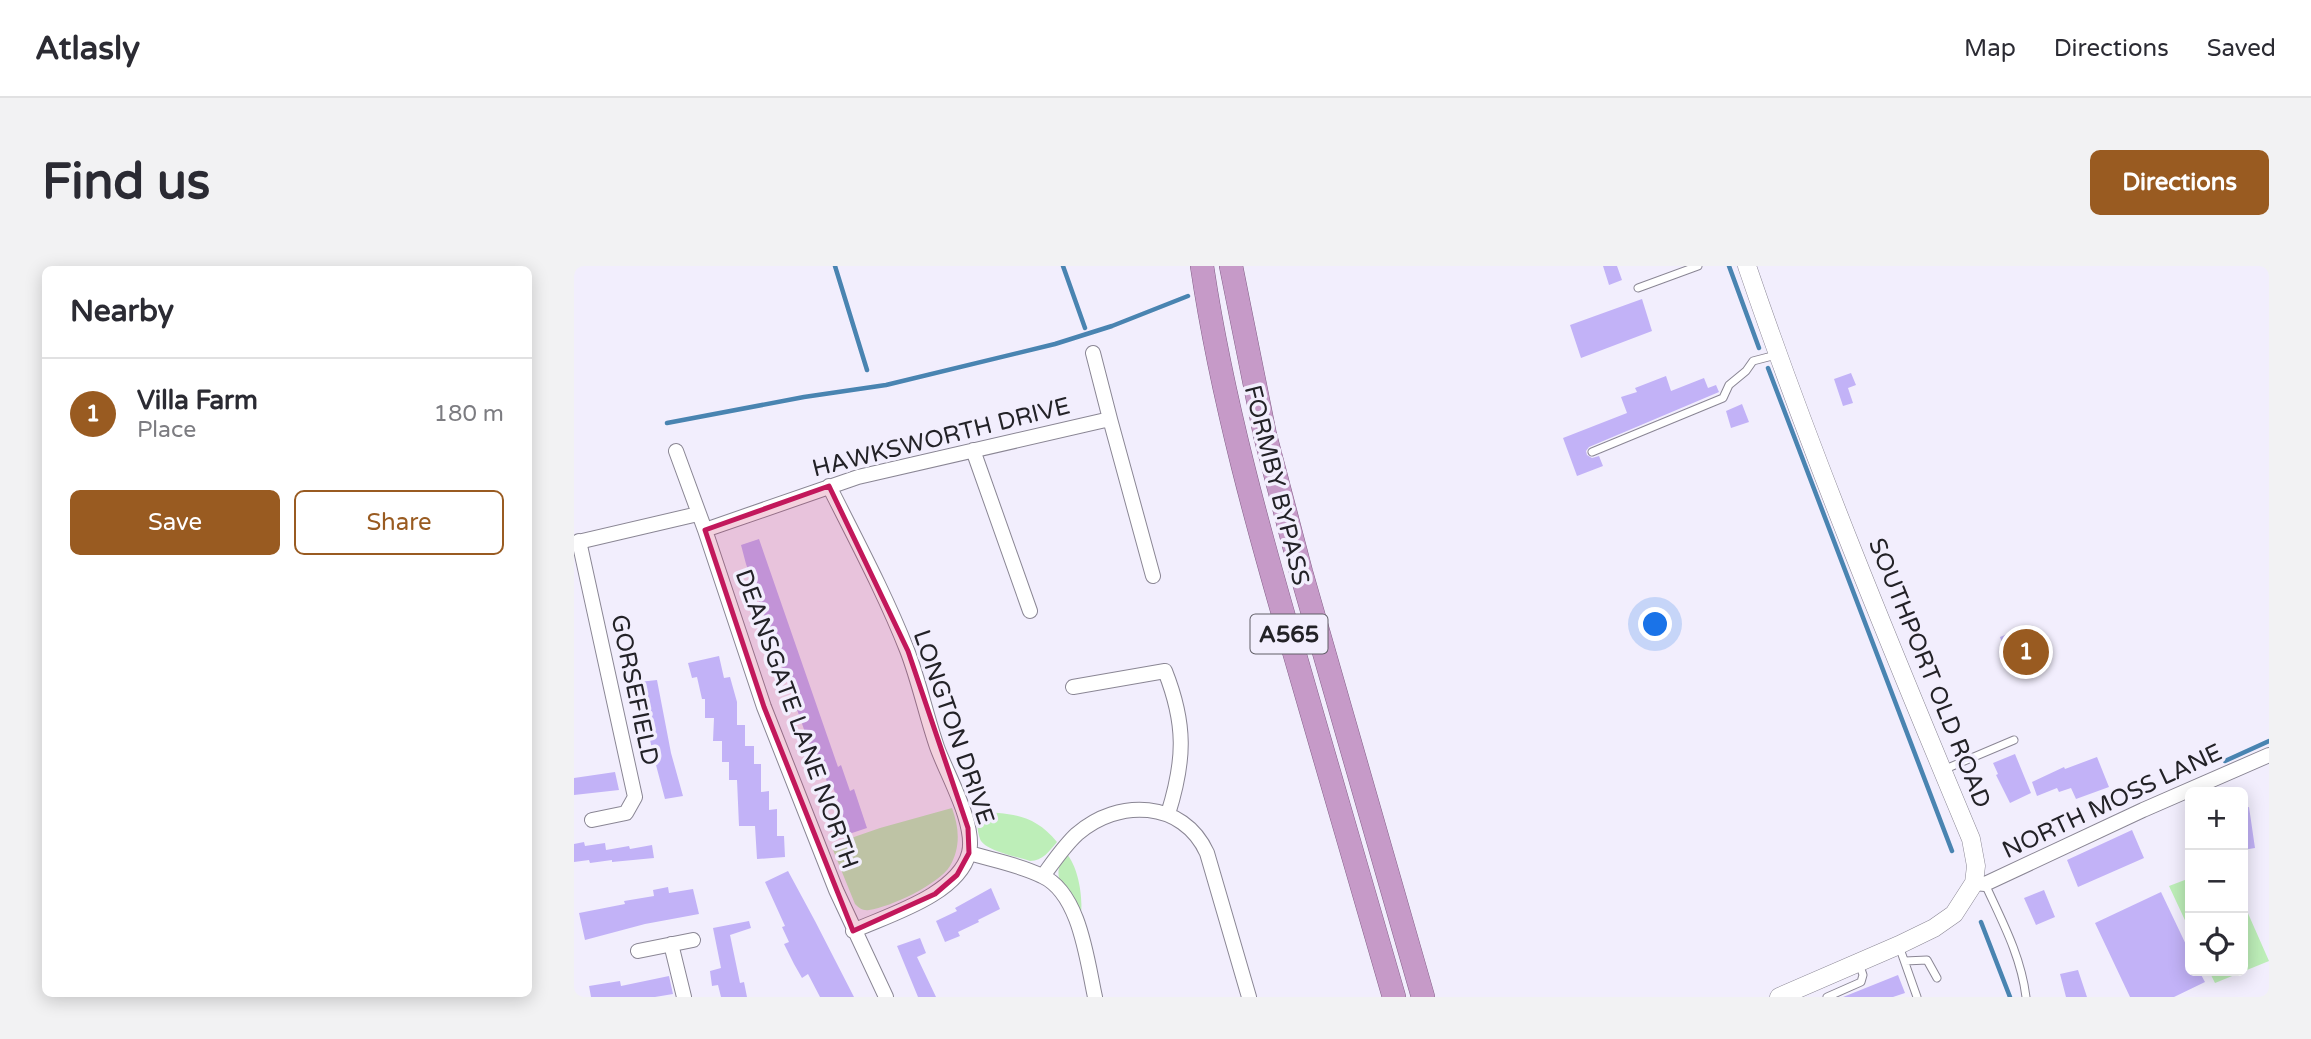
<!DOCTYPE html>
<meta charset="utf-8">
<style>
:root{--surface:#fff;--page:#f2f2f3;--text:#2b2b33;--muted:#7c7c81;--line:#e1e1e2;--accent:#995b21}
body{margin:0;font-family:"Varela Round",sans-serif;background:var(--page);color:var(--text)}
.controls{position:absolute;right:21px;bottom:21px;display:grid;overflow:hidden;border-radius:10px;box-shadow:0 4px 18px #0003}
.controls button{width:63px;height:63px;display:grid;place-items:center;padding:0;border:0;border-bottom:2px solid var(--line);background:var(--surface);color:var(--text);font:35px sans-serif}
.you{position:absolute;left:1082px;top:359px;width:24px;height:24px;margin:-18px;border:5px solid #fff;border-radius:50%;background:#1a73e8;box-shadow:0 0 0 10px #1a73e833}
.badge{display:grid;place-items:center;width:46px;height:46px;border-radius:50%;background:var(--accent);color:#fff;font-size:23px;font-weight:700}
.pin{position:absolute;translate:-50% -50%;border:4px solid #fff;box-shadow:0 2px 7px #0006}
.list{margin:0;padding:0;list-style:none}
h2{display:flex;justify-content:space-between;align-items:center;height:91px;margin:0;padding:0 28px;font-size:30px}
h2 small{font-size:23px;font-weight:400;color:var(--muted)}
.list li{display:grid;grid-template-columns:46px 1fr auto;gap:21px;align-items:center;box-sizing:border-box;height:112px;padding:0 28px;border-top:2px solid var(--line)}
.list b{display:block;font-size:26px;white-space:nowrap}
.list p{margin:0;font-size:23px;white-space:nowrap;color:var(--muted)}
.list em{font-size:23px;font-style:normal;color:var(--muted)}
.actions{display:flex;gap:14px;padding:21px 28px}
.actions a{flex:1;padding:16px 0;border:2px solid var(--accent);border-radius:10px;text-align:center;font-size:24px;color:var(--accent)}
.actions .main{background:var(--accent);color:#fff}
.icon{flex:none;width:38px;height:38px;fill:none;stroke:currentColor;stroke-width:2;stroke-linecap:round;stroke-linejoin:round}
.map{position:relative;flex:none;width:1695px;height:731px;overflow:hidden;border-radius:10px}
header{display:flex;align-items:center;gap:42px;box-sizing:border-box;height:98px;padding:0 35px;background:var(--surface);border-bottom:2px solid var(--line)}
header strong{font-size:33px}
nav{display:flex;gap:38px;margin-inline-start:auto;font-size:24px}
.intro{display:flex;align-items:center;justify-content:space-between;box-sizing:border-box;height:168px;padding:0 42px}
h1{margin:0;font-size:49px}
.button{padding:18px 32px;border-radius:10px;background:var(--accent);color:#fff;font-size:24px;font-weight:700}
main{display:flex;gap:42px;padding:0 42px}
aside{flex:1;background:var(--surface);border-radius:10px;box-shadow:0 4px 18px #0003}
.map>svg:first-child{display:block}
.green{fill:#bdeeb8}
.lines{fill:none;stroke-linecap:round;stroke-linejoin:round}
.stream{stroke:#4984b1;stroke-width:4.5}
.building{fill:#c2b2f7}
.service-casing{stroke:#8a8694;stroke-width:9}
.minor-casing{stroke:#8a8694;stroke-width:16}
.tertiary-casing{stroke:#8a8694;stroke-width:19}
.trunk-casing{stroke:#836087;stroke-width:24}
.service{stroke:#fff;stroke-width:7}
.minor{stroke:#fff;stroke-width:14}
.tertiary{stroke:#fff;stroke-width:18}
.trunk{stroke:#c69ac8;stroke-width:23}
.marked{fill:#c2185b;fill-opacity:0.2;stroke:#c2185b;stroke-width:5;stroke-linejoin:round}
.labels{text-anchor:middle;stroke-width:7;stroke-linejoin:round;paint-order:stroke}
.shield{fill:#f2eefd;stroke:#615f67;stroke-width:2}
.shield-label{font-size:23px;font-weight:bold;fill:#232227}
.street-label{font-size:24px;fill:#232227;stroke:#f2eefd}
</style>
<header>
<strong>Atlasly</strong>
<nav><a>Map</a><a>Directions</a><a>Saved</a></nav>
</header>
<div class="intro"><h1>Find us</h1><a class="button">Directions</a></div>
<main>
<aside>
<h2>Nearby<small></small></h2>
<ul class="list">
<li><span class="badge">1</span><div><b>Villa Farm</b><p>Place</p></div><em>180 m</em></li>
</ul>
<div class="actions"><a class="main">Save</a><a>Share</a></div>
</aside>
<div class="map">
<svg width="1695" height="731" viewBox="0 0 1695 731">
<rect width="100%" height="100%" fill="#f2eefd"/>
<!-- green -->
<path class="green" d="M 378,542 C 385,561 387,581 376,600 C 365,618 317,641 295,644 C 289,645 285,642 281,638 L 257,579 L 306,562 Z
M 402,545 C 437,548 459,547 483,576 C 475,585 469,595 456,595 C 444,591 411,585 406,573 C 403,565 403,554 402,545 Z
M 492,587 C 504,600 509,630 507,647 C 492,624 474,613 492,587 Z
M 1616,612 L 1616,665 L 1595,620 Z
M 1669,636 L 1695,695 L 1641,717 L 1635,705 L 1669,705 Z"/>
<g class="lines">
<!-- stream -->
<path class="stream" d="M 261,0 L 293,104
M 489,0 L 511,62
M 1155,0 L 1185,82
M 1194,102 L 1378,585
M 93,157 L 230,131 L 312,119 L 481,78 L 538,60 L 614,30
M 1651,495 L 1695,475
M 1407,656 L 1436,731"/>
</g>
<!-- building -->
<path class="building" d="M 1029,0 L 1043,0 L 1048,14 L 1035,19 Z
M 1068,33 L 1078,65 L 1007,92 L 996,59 Z
M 1277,107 L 1282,119 L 1274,122 L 1279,137 L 1269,140 L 1260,113 Z
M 1092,110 L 1097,125 L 1130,112 L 1134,122 L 1142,119 L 1145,126 L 1015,181 L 1012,185 L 1013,189 L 1018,192 L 1025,190 L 1029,200 L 1003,210 L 989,172 L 1053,147 L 1047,131 L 1063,126 L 1061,122 Z
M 1168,138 L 1175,156 L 1157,162 L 1152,145 Z
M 185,273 L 264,501 L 267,499 L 276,525 L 280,523 L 293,562 L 275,568 L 259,521 L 255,522 L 246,495 L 242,497 L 233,472 L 172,298 L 167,279 Z
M 1444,364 L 1457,396 L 1438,402 L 1426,371 Z
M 145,390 L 150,412 L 156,411 L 163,436 L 163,459 L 171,459 L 171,480 L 180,480 L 180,498 L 187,498 L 187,526 L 195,525 L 195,544 L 203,543 L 203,570 L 210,570 L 211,591 L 183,593 L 181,560 L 165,560 L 163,514 L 155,514 L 155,496 L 148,496 L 148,475 L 139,475 L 140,452 L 131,452 L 131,433 L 128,433 L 123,411 L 118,412 L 114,397 Z
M 83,414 L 97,487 L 109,530 L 91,533 L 78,484 L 65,416 Z
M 1441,488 L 1457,527 L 1436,537 L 1422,509 L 1424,508 L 1419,497 Z
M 1523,491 L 1535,521 L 1502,533 L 1497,522 L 1485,526 L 1483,522 L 1463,530 L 1458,516 L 1490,501 L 1491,503 Z
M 41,506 L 45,524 L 0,529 L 0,512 Z
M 1675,541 L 1681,582 L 1669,584 L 1669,542 Z
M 1558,564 L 1570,592 L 1504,621 L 1493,594 Z
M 10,576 L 11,580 L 31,577 L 32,584 L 55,580 L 56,583 L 78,579 L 80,592 L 38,596 L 38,594 L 16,597 L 15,594 L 0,596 L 0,578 Z
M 214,605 L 241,655 L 280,731 L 246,731 L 234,708 L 228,712 L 220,698 L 210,678 L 215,676 L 208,661 L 211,660 L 191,616 Z
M 94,621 L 95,627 L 119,623 L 125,648 L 71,658 L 11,674 L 5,647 L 51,638 L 50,635 L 80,630 L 79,624 Z
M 417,622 L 426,643 L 404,654 L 405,656 L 384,666 L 386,670 L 371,676 L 362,655 L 383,645 L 381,642 Z
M 1470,624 L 1481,651 L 1462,659 L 1450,632 Z
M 1587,626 L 1616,687 L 1616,705 L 1625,705 L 1631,716 L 1600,731 L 1556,731 L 1521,657 Z
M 175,655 L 177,662 L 156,669 L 166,717 L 170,716 L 173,731 L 147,731 L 144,719 L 138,720 L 136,705 L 147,702 L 139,662 Z
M 346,672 L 352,687 L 343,691 L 362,731 L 344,731 L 323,680 Z
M 1504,704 L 1513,731 L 1492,731 L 1486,708 Z
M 1324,709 L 1331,727 L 1319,731 L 1269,731 Z
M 95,710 L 99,728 L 81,731 L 17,731 L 15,720 L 46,715 L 47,720 Z"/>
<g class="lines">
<defs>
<path id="service" d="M 1064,22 L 1124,0
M 1018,186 L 1149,132 L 1155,119 L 1172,105 L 1179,95 L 1202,89
M 1369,504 L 1440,474
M 1411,618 C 1428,655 1447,690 1452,731
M 1325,680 L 1343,731
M 1331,695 L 1353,694 L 1363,712
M 1253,731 L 1287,716 L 1289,709 L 1285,697"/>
<path id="minor" d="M 519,87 L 536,153
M 399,184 L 456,345
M 102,185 L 131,264 L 190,441 L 262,624 L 312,731
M 255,220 C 282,274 311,328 333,384 C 345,415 352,449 363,481 C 373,509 402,558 395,587 C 384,629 314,649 279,665
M 131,264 L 284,211 L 536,153 L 579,310
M 5,275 L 61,531 L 52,547 L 18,554
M 0,277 L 124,248
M 499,421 L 591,405 C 612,458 611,494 594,548
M 395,587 C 419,594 446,599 468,610 C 506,627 513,695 521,731
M 469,610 C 480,595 490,580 503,568 C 544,532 609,534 633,587 L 675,731
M 1400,617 L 1411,618 L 1569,544 L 1695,489
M 97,678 L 110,731
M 64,685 L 119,674"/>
<path id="tertiary" d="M 1173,0 C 1239,194 1318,384 1397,573 L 1402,600 L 1400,617 L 1380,648 L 1360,662 L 1325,679 L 1205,731"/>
<path id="trunk" d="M 628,0 C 648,134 685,266 723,396 C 755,508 788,619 820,731
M 657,0 L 691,169 L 727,306 L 849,731"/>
</defs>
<!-- service casing -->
<use href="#service" class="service-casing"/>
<!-- minor casing -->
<use href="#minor" class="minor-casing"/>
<!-- tertiary casing -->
<use href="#tertiary" class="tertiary-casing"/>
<!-- trunk casing -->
<use href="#trunk" class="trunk-casing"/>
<!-- service -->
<use href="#service" class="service"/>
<!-- minor -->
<use href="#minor" class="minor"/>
<!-- tertiary -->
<use href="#tertiary" class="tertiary"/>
<!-- trunk -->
<use href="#trunk" class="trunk"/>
</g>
<!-- marked area -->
<path class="marked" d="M 255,220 L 334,385 L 394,562 L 395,587 L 383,609 L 361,628 L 279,665 L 190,441 L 131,264 Z"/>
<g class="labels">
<!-- shield labels -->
<rect class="shield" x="676.5" y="348.5" width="77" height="39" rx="5"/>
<g class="shield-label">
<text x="715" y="376">A565</text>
</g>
<!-- street labels -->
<g class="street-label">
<text transform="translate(367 171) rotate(-14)" y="8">HAWKSWORTH DRIVE</text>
<text transform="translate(703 219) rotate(76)" y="8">FORMBY BYPASS</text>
<text transform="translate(1356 407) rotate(68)" y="8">SOUTHPORT OLD ROAD</text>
<text transform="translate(61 424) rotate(78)" y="8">GORSEFIELD</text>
<text transform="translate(223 453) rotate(70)" y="8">DEANSGATE LANE NORTH</text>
<text transform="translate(380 461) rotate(71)" y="8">LONGTON DRIVE</text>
<text transform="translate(1538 535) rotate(-25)" y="8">NORTH MOSS LANE</text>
</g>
</g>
</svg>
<div class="controls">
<button>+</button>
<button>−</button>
<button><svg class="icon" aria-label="locate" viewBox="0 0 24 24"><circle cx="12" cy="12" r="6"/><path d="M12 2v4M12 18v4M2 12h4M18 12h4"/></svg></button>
</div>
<div class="you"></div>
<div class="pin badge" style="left:1452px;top:386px">1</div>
</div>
</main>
